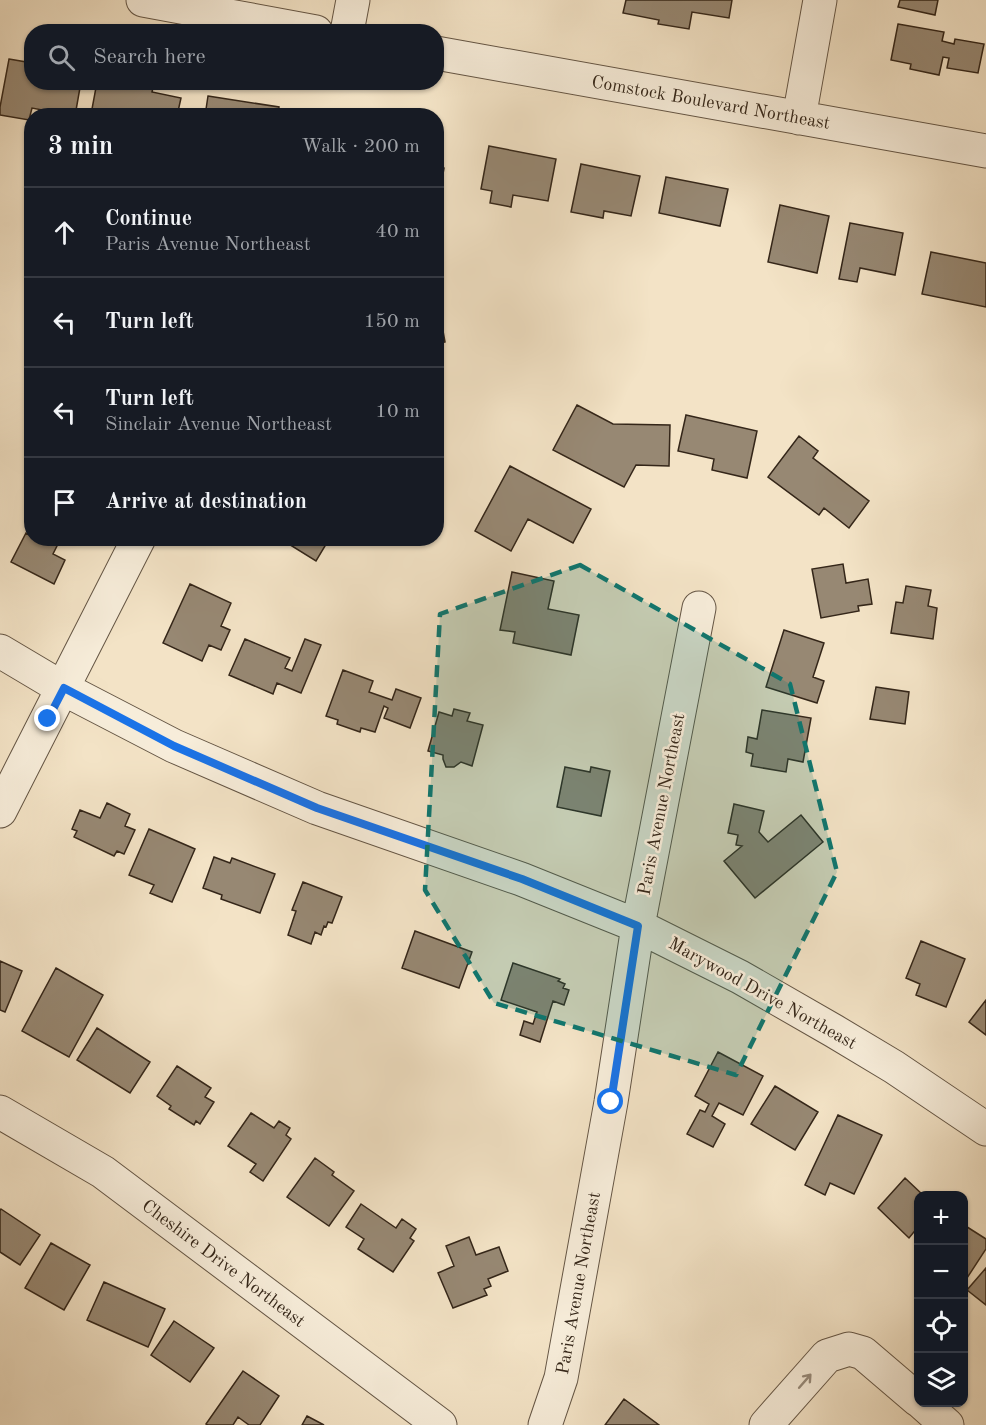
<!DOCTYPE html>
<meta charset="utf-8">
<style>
:root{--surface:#171b24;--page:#20242c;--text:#f1f3f6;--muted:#9ea1a6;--line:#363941}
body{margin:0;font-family:"Old Standard TT",serif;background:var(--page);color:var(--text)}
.controls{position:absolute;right:18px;bottom:18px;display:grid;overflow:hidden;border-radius:12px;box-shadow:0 2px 4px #0004}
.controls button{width:54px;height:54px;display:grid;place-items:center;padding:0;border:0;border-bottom:2px solid var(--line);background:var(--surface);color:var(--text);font:30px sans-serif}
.stop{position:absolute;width:18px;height:18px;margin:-14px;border:4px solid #1a73e8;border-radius:50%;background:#fff}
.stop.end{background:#1a73e8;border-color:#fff;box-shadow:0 2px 6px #0008}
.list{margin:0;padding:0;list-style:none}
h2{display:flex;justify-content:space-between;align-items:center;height:78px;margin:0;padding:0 24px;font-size:26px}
h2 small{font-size:20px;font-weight:400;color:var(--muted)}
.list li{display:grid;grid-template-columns:39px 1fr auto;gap:18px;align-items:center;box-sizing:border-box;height:90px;padding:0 24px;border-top:2px solid var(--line)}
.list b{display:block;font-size:22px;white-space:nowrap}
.list p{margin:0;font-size:20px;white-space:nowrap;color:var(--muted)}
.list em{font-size:20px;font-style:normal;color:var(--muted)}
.icon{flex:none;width:33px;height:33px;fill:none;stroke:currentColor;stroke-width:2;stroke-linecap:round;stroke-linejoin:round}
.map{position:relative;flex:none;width:986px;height:1425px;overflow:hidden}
.search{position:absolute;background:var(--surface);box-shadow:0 2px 4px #0004;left:24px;top:24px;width:420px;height:66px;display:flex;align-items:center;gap:15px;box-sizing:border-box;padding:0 21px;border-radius:24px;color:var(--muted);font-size:22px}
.panel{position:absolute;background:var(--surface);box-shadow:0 2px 4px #0004;left:24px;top:108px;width:420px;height:438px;border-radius:24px}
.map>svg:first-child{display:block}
.building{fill:#978873;stroke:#342619;stroke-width:1.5}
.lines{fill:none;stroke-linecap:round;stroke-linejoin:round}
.minor-casing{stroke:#645544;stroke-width:35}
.minor{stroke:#f7edda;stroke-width:33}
.oneway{stroke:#968a7a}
.route{stroke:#1a73e8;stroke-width:8}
.marked{fill:#0f766e;fill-opacity:0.2;stroke:#0f766e;stroke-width:4.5;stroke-dasharray:12 8;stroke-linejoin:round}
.labels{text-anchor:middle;stroke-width:5;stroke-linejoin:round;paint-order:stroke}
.street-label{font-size:18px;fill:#342619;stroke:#f7edda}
</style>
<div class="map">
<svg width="986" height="1425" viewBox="0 0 986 1425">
<rect width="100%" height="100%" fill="#f3e3c6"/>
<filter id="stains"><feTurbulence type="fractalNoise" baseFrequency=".00333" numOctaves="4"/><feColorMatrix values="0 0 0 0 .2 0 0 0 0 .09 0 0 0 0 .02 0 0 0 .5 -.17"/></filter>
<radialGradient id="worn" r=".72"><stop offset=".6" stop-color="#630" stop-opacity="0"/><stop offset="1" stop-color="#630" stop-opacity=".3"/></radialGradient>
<!-- building -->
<path class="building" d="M 626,0 L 732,0 L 729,18 L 692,12 L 689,29 L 658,24 L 659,20 L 623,13 Z
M 900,0 L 938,0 L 935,15 L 898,7 Z
M 898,24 L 944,32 L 942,41 L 954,44 L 955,39 L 984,44 L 978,73 L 947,68 L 949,58 L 943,57 L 939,75 L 910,69 L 911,64 L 891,60 Z
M 9,59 L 32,63 L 32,82 L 81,82 L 75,116 L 32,108 L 29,120 L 0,115 L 0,107 Z
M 97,82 L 154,83 L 152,92 L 181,98 L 177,116 L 107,116 L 108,112 L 92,109 Z
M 208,96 L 279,107 L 278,116 L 205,116 Z
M 489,146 L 556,159 L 548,201 L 513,195 L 511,207 L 490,203 L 492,191 L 481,189 Z
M 581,164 L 640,176 L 631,216 L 604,211 L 603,218 L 571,212 Z
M 436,166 L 444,168 L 438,203 L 436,203 Z
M 666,177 L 728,189 L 720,226 L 659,213 Z
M 780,205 L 829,216 L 817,273 L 768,262 Z
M 850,223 L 903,233 L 895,275 L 860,268 L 857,282 L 839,279 Z
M 931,252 L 986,263 L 986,307 L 922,294 Z
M 436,320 L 441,320 L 445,342 L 436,344 Z
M 577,405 L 613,424 L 670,425 L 669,466 L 636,465 L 624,487 L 553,450 Z
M 686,415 L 757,431 L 747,478 L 712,470 L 714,459 L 678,451 Z
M 799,436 L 818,451 L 813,458 L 869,501 L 849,528 L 824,508 L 819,515 L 768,477 Z
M 510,466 L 591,509 L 573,543 L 528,519 L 511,551 L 475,531 Z
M 26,533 L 32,536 L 32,538 L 61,538 L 53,554 L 65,560 L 54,584 L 11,562 Z
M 279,538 L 324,538 L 328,541 L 316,561 Z
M 843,564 L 846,583 L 868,579 L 872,604 L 858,606 L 859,611 L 821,618 L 812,569 Z
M 512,572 L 554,581 L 548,609 L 579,615 L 571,655 L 513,643 L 515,632 L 500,630 Z
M 190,584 L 231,603 L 221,626 L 230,630 L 221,650 L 209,645 L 202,661 L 163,643 Z
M 906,586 L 931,590 L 928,606 L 937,608 L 933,639 L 891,633 L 896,602 L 903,603 Z
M 784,630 L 824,643 L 813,677 L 824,681 L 817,703 L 766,687 Z
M 245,639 L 290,658 L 285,668 L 292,671 L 305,639 L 321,645 L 301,693 L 277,683 L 273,694 L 229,675 Z
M 343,670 L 373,681 L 369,692 L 392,700 L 396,689 L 421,698 L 410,728 L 384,718 L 388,708 L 384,706 L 375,732 L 361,728 L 360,732 L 337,724 L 338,720 L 326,716 Z
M 876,687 L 909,692 L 905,724 L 870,719 Z
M 454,709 L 470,713 L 467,721 L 483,725 L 472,766 L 461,762 L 454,767 L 446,767 L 443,759 L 443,755 L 428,751 L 439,712 L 452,716 Z
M 762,710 L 811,718 L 803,762 L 788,759 L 786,772 L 751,766 L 753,754 L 746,752 L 748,737 L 757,739 Z
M 565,767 L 590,772 L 591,767 L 610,771 L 601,816 L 557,807 Z
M 107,803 L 130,814 L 125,826 L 135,830 L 124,854 L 117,851 L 114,856 L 74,837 L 77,831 L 72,829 L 80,810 L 100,818 Z
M 734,804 L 764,811 L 759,832 L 768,842 L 801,815 L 823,842 L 755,898 L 724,861 L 742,846 L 736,845 L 738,835 L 728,833 Z
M 149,829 L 195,849 L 172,902 L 150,893 L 154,885 L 129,875 Z
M 214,857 L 230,863 L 232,858 L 275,874 L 260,913 L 221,899 L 222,895 L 203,888 Z
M 303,882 L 342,897 L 332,923 L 328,922 L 326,927 L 324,926 L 321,935 L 315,932 L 311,944 L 288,935 L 296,911 L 292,910 Z
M 415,931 L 472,952 L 459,988 L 402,968 Z
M 921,941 L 965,959 L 946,1007 L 916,995 L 920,984 L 906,978 Z
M 0,961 L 22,971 L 5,1012 L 0,1010 Z
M 513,963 L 560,979 L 558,981 L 565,984 L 563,988 L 569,990 L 564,1005 L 553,1001 L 540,1042 L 520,1035 L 524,1021 L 533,1024 L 537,1012 L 501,1000 Z
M 56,968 L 103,995 L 69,1057 L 22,1031 Z
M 986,1000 L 986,1035 L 969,1022 Z
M 97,1028 L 150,1062 L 130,1093 L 77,1060 Z
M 718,1052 L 763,1076 L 743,1115 L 719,1103 L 712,1116 L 725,1124 L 713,1147 L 687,1134 L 700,1110 L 705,1112 L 709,1104 L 695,1096 Z
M 177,1066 L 211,1088 L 205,1097 L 214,1102 L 200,1124 L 196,1121 L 194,1125 L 169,1109 L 171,1106 L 157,1096 Z
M 775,1086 L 818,1112 L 795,1150 L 751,1124 Z
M 251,1113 L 274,1128 L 279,1121 L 290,1128 L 286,1135 L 291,1139 L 263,1181 L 250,1172 L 256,1164 L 228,1146 Z
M 838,1115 L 882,1135 L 854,1194 L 830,1183 L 825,1195 L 805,1185 Z
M 315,1158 L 334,1172 L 332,1175 L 354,1191 L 329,1226 L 287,1197 Z
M 905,1178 L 924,1196 L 918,1196 L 918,1227 L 909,1238 L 878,1208 Z
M 361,1204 L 396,1228 L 402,1219 L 416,1229 L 410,1238 L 414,1241 L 393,1272 L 358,1249 L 364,1239 L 346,1227 Z
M 1,1209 L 40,1235 L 20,1265 L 0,1252 L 0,1211 Z
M 964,1225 L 986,1239 L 986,1249 L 967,1278 L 964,1276 Z
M 469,1237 L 476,1255 L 499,1247 L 508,1271 L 488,1279 L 491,1286 L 484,1289 L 487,1295 L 453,1308 L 438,1273 L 454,1266 L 446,1246 Z
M 51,1243 L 90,1265 L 64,1310 L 25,1288 Z
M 986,1268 L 986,1305 L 967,1290 Z
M 104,1282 L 165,1309 L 148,1347 L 87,1320 Z
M 174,1321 L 214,1348 L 190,1382 L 151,1355 Z
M 243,1371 L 279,1396 L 260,1425 L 249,1425 L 238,1417 L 233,1425 L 208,1425 L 206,1424 Z
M 624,1399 L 659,1425 L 605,1425 Z
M 307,1416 L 324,1425 L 302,1425 Z"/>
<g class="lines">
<defs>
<path id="minor" d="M 143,0 L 316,32
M 347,32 L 353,0
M 436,53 L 986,151
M 799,118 L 820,0
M 0,651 L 64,689 L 174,746 L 317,808 L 521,879 L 638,926 L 740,977 L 834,1031 L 894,1067 L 986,1129
M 0,811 L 139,538
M 0,1112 L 103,1172 L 440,1425
M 921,1402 L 947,1425
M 545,1425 L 561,1378 L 611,1102 L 638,926 L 699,608
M 766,1425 L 827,1356 L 849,1349 L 863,1353 L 918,1400"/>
</defs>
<!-- minor casing -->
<use href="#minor" class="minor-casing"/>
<!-- minor -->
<use href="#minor" class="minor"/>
</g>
<!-- one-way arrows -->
<defs><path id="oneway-shaft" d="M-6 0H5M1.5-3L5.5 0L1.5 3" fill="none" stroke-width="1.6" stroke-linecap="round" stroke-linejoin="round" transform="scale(1.5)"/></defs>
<use class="oneway" href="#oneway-shaft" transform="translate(805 1381) rotate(-49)"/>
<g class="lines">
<!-- route -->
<path class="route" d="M 48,719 L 64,688 L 174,746 L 317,808 L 522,879 L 638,926 L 611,1102"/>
</g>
<!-- marked area -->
<path class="marked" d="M 580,565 L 790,684 L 837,872 L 736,1075 L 494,1003 L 425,890 L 440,614 Z"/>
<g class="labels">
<!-- street labels -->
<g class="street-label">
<text transform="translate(711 102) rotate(10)" y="6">Comstock Boulevard Northeast</text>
<text transform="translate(661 804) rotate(-79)" y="6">Paris Avenue Northeast</text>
<text transform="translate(763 993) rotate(29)" y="6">Marywood Drive Northeast</text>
<text transform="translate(224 1263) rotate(37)" y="6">Cheshire Drive Northeast</text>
<text transform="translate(578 1283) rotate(-80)" y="6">Paris Avenue Northeast</text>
</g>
</g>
<rect width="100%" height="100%" filter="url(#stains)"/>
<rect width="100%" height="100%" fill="url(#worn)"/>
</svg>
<div class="controls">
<button>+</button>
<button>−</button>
<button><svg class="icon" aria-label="locate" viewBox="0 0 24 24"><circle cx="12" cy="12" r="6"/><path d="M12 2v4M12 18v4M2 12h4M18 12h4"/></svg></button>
<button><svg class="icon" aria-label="layers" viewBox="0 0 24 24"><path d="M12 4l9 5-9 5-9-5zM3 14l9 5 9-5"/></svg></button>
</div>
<div class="stop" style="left:611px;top:1102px"></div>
<div class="stop end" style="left:48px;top:719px"></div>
<div class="search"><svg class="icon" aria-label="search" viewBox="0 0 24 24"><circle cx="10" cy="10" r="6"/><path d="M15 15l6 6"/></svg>Search here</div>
<section class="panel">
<h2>3 min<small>Walk · 200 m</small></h2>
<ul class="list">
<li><svg class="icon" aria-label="ahead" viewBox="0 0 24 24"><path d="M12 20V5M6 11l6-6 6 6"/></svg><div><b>Continue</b><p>Paris Avenue Northeast</p></div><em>40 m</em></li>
<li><svg class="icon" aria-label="left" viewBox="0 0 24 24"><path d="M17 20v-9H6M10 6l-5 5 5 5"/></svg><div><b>Turn left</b></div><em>150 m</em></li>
<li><svg class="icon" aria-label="left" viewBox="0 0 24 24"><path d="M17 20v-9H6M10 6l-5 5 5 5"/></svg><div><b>Turn left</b><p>Sinclair Avenue Northeast</p></div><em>10 m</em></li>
<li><svg class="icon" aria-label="arrive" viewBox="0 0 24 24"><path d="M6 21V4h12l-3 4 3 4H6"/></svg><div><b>Arrive at destination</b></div></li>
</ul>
</section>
</div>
